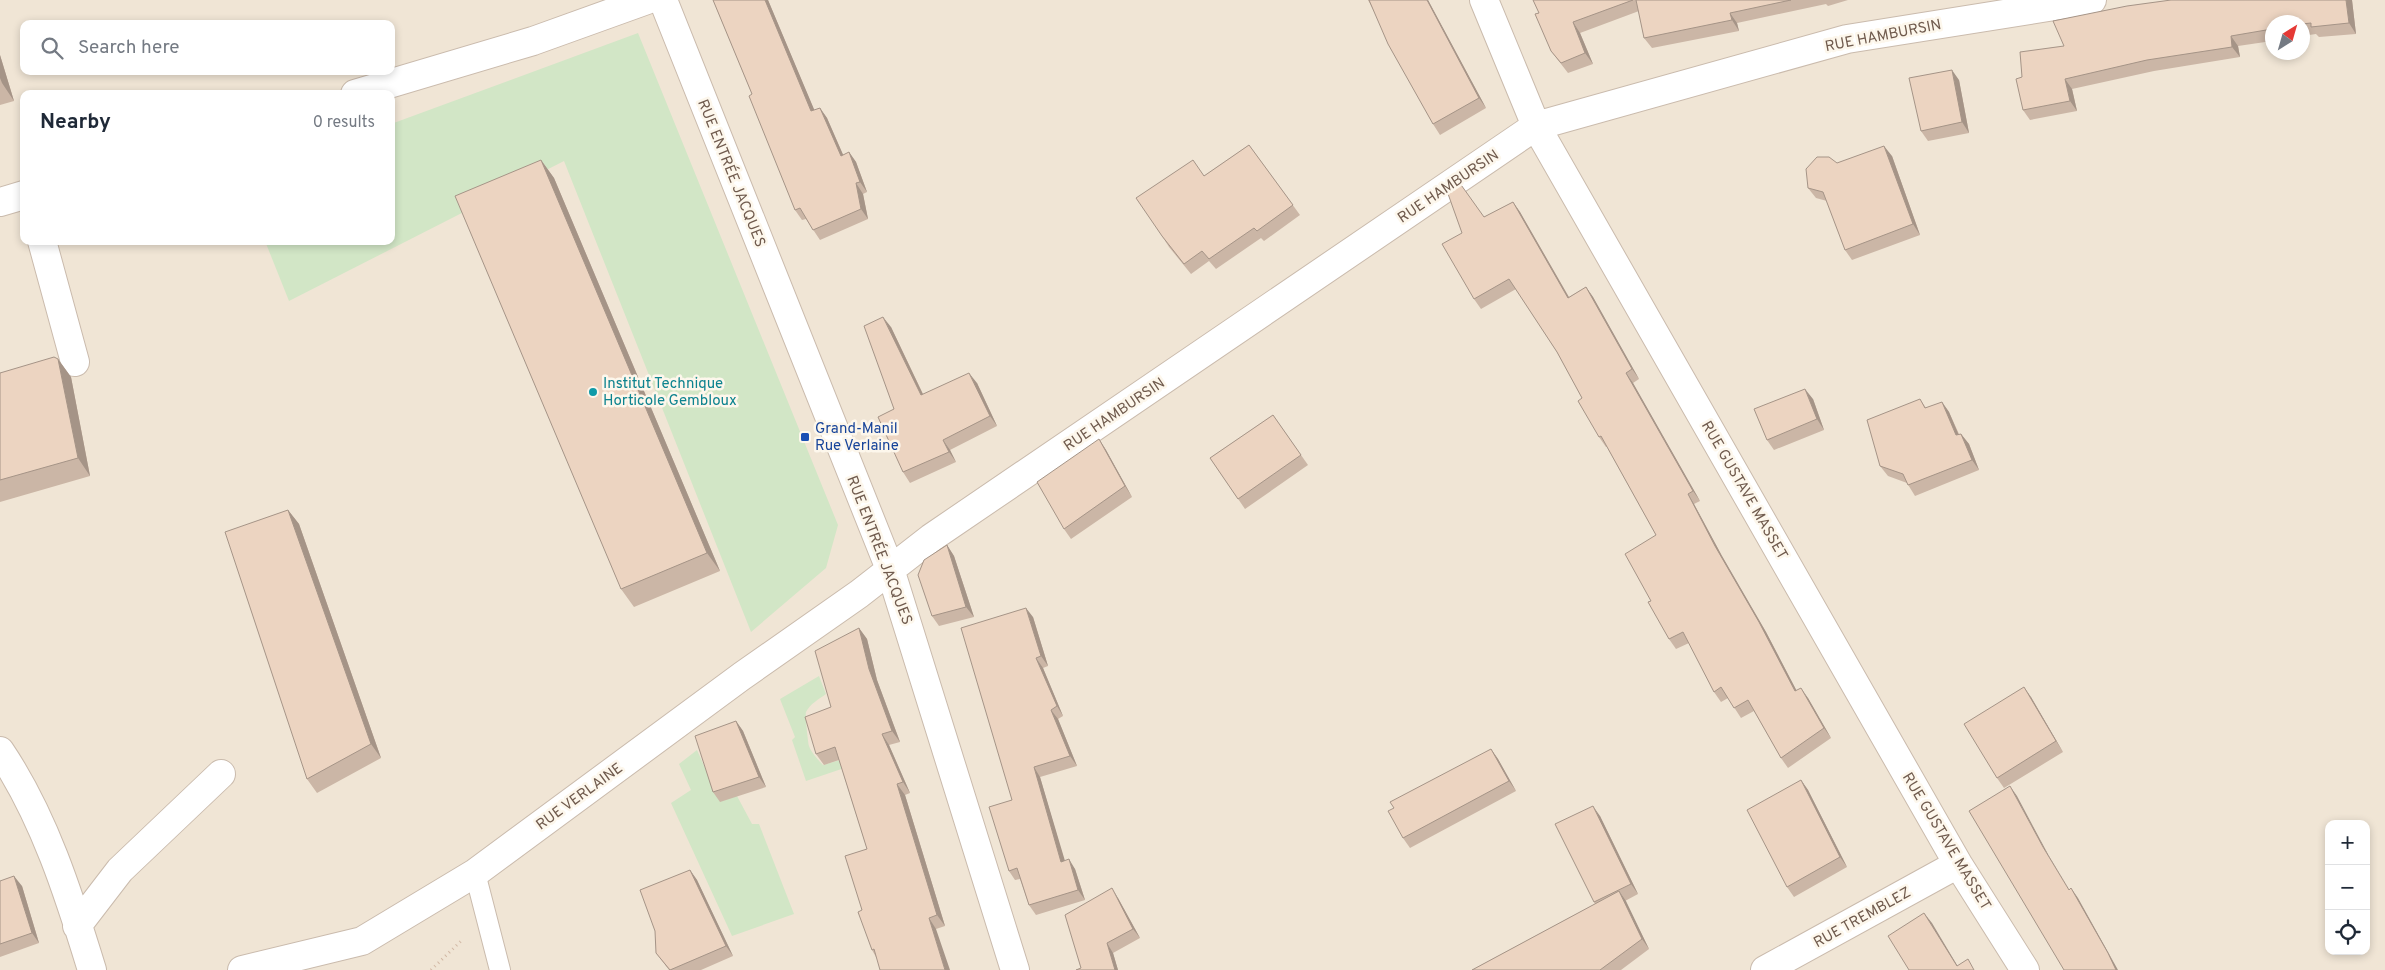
<!DOCTYPE html>
<meta charset="utf-8">
<style>
:root{--surface:#fff;--page:#f2f2f3;--text:#1f2937;--muted:#747a83;--line:#e0e1e3}
body{margin:0;font-family:Overpass,sans-serif;background:var(--page);color:var(--text)}
.controls{position:absolute;right:15px;bottom:15px;display:grid;overflow:hidden;border-radius:10px;box-shadow:0 2px 8px #0003}
.controls button{width:45px;height:45px;display:grid;place-items:center;padding:0;border:0;border-bottom:1px solid var(--line);background:var(--surface);color:var(--text);font:25px sans-serif}
.compass{position:absolute;left:2265px;top:15px;width:45px;height:45px;border-radius:50%;background:var(--surface);box-shadow:0 2px 8px #0003;rotate:37deg}
.list{margin:0;padding:0;list-style:none}
h2{display:flex;justify-content:space-between;align-items:center;height:65px;margin:0;padding:0 20px;font-size:21px}
h2 small{font-size:16px;font-weight:400;color:var(--muted)}
.icon{flex:none;width:28px;height:28px;fill:none;stroke:currentColor;stroke-width:2;stroke-linecap:round;stroke-linejoin:round}
.map{position:relative;flex:none;width:2385px;height:970px;overflow:hidden}
.search{position:absolute;background:var(--surface);box-shadow:0 2px 8px #0003;left:20px;top:20px;width:375px;height:55px;display:flex;align-items:center;gap:12px;box-sizing:border-box;padding:0 18px;border-radius:10px;color:var(--muted);font-size:19px}
.panel{position:absolute;background:var(--surface);box-shadow:0 2px 8px #0003;left:20px;top:90px;width:375px;height:155px;border-radius:10px}
.map>svg:first-child{display:block}
.residential{fill:#f0e5d5;fill-rule:evenodd}
.green{fill:#d2e6c6}
.lines{fill:none;stroke-linecap:round;stroke-linejoin:round}
.lane-casing{stroke:#cabbad;stroke-width:22}
.street-casing{stroke:#cabbad;stroke-width:30}
.path{stroke:#d1b7a4;stroke-width:3;stroke-dasharray:1 4;stroke-linecap:butt}
.lane{stroke:#fff;stroke-width:20}
.street{stroke:#fff;stroke-width:28}
.wall{fill:#cbb6a6}
.shaded-wall{fill:#a59487}
.building{fill:#ecd4c1;stroke:#a59487}
.culture-dot{fill:#0f9aa8;stroke:#fdf7ec;stroke-width:2}
.transit-dot{fill:#1a4fb4;stroke:#fdf7ec;stroke-width:2}
.labels{text-anchor:middle;stroke-width:5;stroke-linejoin:round;paint-order:stroke}
.street-label{font-size:15px;fill:#705b4e;stroke:#fdf7ec}
.culture-label{font-size:15px;fill:#0d838f;stroke:#fdf7ec;text-anchor:start}
.transit-label{font-size:15px;fill:#164399;stroke:#fdf7ec;text-anchor:start}
</style>
<div class="map">
<svg width="2385" height="970" viewBox="0 0 2385 970">
<rect width="100%" height="100%" fill="#faf3e6"/>
<!-- residential -->
<path class="residential" d="M 0,0 L 2385,0 L 2385,970 L 0,970 ZM 2272,22 L 2302,22 L 2302,52 L 2272,52 ZM 24,24 L 391,24 L 391,71 L 24,71 ZM 24,94 L 391,94 L 391,241 L 24,241 ZM 2329,824 L 2366,824 L 2366,951 L 2329,951 Z"/>
<!-- green -->
<path class="green" d="M 638,33 L 838,525 L 826,568 L 751,632 L 564,161 L 289,301 L 265,241 L 391,241 L 391,124 Z
M 819,676 L 826,694 C 819,699 810,704 806,712 C 805,714 808,743 809,746 C 811,752 818,760 823,765 L 864,753 L 868,760 L 806,781 L 792,740 L 795,737 L 780,699 Z
M 697,750 L 720,801 L 737,796 L 752,824 L 759,824 L 794,914 L 732,936 L 671,803 L 691,790 L 679,764 Z"/>
<g class="lines">
<defs>
<path id="lane" d="M 475,873 L 500,970"/>
<path id="street" d="M 663,0 L 890,569 L 1015,970
M 1484,0 L 1536,126 L 1958,864 L 2025,970
M 355,94 L 533,41 L 647,0
M 0,202 L 24,195
M 42,241 L 75,362
M 0,751 C 44,816 69,895 92,970
M 77,926 L 120,870 L 221,774
M 242,970 L 362,941 L 475,873 L 742,676 L 859,594 L 931,538 L 1536,126 L 1847,39 L 2092,0
M 1765,970 L 1958,864"/>
</defs>
<!-- lane casing -->
<use href="#lane" class="lane-casing"/>
<!-- street casing -->
<use href="#street" class="street-casing"/>
<!-- path -->
<path class="path" d="M 431,970 L 461,941"/>
<!-- lane -->
<use href="#lane" class="lane"/>
<!-- street -->
<use href="#street" class="street"/>
</g>
<!-- wall -->
<path class="wall" d="M 713,0 L 768,0 L 814,110 L 820,108 L 827,118 L 843,155 L 849,152 L 856,162 L 867,192 L 863,194 L 868,219 L 820,240 L 806,219 L 802,220 L 795,210 L 752,94 Z
M 1368,0 L 1428,0 L 1486,108 L 1440,135 L 1433,124 Z
M 1533,0 L 1848,0 L 1828,6 L 1826,4 L 1737,23 L 1739,31 L 1652,48 L 1644,38 L 1639,11 L 1580,33 L 1593,64 L 1568,73 L 1551,51 L 1539,13 Z
M 2352,0 L 2356,34 L 2319,37 L 2316,34 L 2302,36 L 2302,22 L 2272,22 L 2272,41 L 2238,46 L 2240,57 L 2154,71 L 2072,89 L 2077,111 L 2030,120 L 2023,110 L 2022,77 L 2064,46 Z
M 0,55 L 14,101 L 0,105 Z
M 1959,80 L 1969,133 L 1928,141 L 1921,131 Z
M 1249,145 L 1300,215 L 1264,241 L 1261,238 L 1216,269 L 1209,261 L 1191,274 L 1169,247 L 1162,236 L 1204,176 Z
M 1892,156 L 1920,235 L 1852,260 L 1845,250 L 1827,201 L 1816,198 L 1808,188 L 1837,163 Z
M 541,160 L 554,178 L 720,571 L 634,607 L 621,589 Z
M 1513,202 L 1520,212 L 1569,297 L 1586,287 L 1593,297 L 1639,379 L 1633,383 L 1700,501 L 1694,504 L 1722,556 L 1766,632 L 1796,690 L 1808,698 L 1831,738 L 1788,768 L 1781,758 L 1754,711 L 1741,718 L 1728,698 L 1721,702 L 1714,692 L 1689,643 L 1676,649 L 1669,639 L 1651,601 L 1656,535 L 1607,447 L 1606,447 L 1599,437 L 1582,398 L 1557,352 L 1516,289 L 1481,309 L 1474,299 L 1484,217 Z
M 891,327 L 923,394 L 977,383 L 997,426 L 950,450 L 956,462 L 910,483 L 903,472 L 894,409 Z
M 58,359 L 71,377 L 90,476 L 0,502 L 0,373 Z
M 1813,399 L 1824,430 L 1774,450 L 1767,440 Z
M 1920,399 L 1926,408 L 1942,402 L 1949,412 L 1959,434 L 1961,434 L 1969,444 L 1979,470 L 1915,496 L 1907,483 L 1888,476 L 1880,466 Z
M 1273,415 L 1308,465 L 1245,509 L 1210,458 Z
M 1099,439 L 1106,450 L 1132,497 L 1071,539 L 1064,529 Z
M 288,510 L 299,524 L 381,758 L 317,793 L 307,779 Z
M 947,545 L 954,556 L 974,617 L 939,626 L 932,616 Z
M 1033,617 L 1048,666 L 1043,668 L 1063,716 L 1058,719 L 1077,766 L 1040,777 L 1064,860 L 1075,869 L 1085,900 L 1036,915 L 1029,905 L 1020,879 L 1015,880 L 1009,871 L 1012,800 Z
M 859,628 L 867,639 L 877,680 L 900,742 L 889,745 L 910,793 L 905,795 L 945,926 L 936,929 L 876,957 L 872,950 L 862,910 L 867,849 L 839,760 L 824,765 L 816,754 L 831,707 Z
M 2031,697 L 2063,752 L 2004,788 L 1997,778 Z
M 736,721 L 743,731 L 766,787 L 720,802 L 713,792 Z
M 1491,749 L 1498,759 L 1516,791 L 1410,848 L 1403,838 L 1394,808 Z
M 1801,780 L 1808,790 L 1847,867 L 1794,897 L 1787,887 Z
M 1600,816 L 1638,894 L 1625,901 L 1649,949 L 1621,970 L 1472,970 L 1595,904 L 1594,902 Z
M 690,870 L 697,880 L 733,956 L 701,970 L 669,970 L 656,953 Z
M 0,881 L 22,886 L 39,943 L 0,957 Z
M 1118,898 L 1140,938 L 1113,953 L 1118,970 L 1076,970 L 1081,968 Z"/>
<!-- shaded-wall -->
<path class="shaded-wall" d="M 765,0 L 768,0 L 819,121 L 811,111 Z
M 1427,0 L 1428,0 L 1486,108 L 1479,98 Z
M 2346,0 L 2352,0 L 2356,34 L 2349,23 Z
M 1730,13 L 1737,23 L 1739,31 L 1732,20 Z
M 1573,22 L 1580,33 L 1593,64 L 1585,53 Z
M 2231,36 L 2238,46 L 2240,57 L 2232,47 Z
M 0,55 L 14,101 L 2,83 L 0,78 Z
M 1952,70 L 1959,80 L 1969,133 L 1962,122 Z
M 2065,79 L 2072,89 L 2077,111 L 2070,101 Z
M 820,108 L 827,118 L 848,166 L 841,156 Z
M 1884,146 L 1892,156 L 1920,235 L 1913,224 Z
M 849,152 L 856,162 L 867,192 L 860,182 Z
M 541,160 L 554,178 L 720,571 L 707,553 Z
M 856,183 L 863,194 L 868,219 L 861,209 Z
M 1513,202 L 1520,212 L 1575,308 L 1568,298 Z
M 1586,287 L 1593,297 L 1639,379 L 1632,369 Z
M 883,317 L 891,327 L 928,405 L 921,395 Z
M 58,359 L 71,377 L 90,476 L 78,458 Z
M 969,373 L 977,383 L 997,426 L 990,416 Z
M 1626,373 L 1633,383 L 1700,501 L 1693,491 Z
M 1805,389 L 1813,399 L 1824,430 L 1817,419 Z
M 1942,402 L 1949,412 L 1963,445 L 1956,435 Z
M 1961,434 L 1969,444 L 1979,470 L 1972,460 Z
M 1099,439 L 1106,450 L 1132,497 L 1125,486 Z
M 943,440 L 950,450 L 956,462 L 949,452 Z
M 1688,494 L 1694,504 L 1722,556 L 1766,632 L 1802,701 L 1795,691 L 1715,546 Z
M 288,510 L 299,524 L 381,758 L 371,744 Z
M 947,545 L 954,556 L 974,617 L 966,607 Z
M 1026,608 L 1033,617 L 1048,666 L 1041,656 Z
M 859,628 L 867,639 L 877,680 L 900,742 L 892,731 L 869,669 Z
M 1036,658 L 1043,668 L 1063,716 L 1057,706 Z
M 2024,687 L 2031,697 L 2063,752 L 2056,741 Z
M 1801,688 L 1808,698 L 1831,738 L 1824,728 Z
M 1051,710 L 1058,719 L 1077,766 L 1070,756 Z
M 736,721 L 743,731 L 766,787 L 759,777 Z
M 882,734 L 889,745 L 910,793 L 903,782 Z
M 1491,749 L 1498,759 L 1516,791 L 1509,781 Z
M 1034,767 L 1040,777 L 1068,871 L 1061,862 Z
M 1801,780 L 1808,790 L 1847,867 L 1840,857 Z
M 897,784 L 905,795 L 945,926 L 937,915 Z
M 2010,786 L 2017,796 L 2049,856 L 2075,899 L 2043,847 Z
M 1593,806 L 1600,816 L 1638,894 L 1631,884 Z
M 1069,859 L 1075,869 L 1085,900 L 1078,890 Z
M 690,870 L 697,880 L 733,956 L 726,946 Z
M 14,876 L 22,886 L 39,943 L 32,933 Z
M 1112,888 L 1118,898 L 1140,938 L 1133,929 Z
M 2071,888 L 2078,898 L 2118,970 L 2116,970 Z
M 1619,891 L 1626,901 L 1649,949 L 1642,939 Z
M 1924,913 L 1932,923 L 1960,970 L 1959,970 Z
M 929,918 L 936,929 L 950,970 L 945,970 Z
M 1107,943 L 1113,953 L 1118,970 L 1115,970 Z"/>
<!-- building -->
<path class="building" d="M 713,0 L 765,0 L 811,111 L 820,108 L 841,156 L 849,152 L 860,182 L 856,183 L 861,209 L 813,230 L 800,208 L 795,210 L 749,96 L 752,94 Z
M 1369,0 L 1427,0 L 1479,98 L 1433,124 L 1388,44 Z
M 1533,0 L 1633,0 L 1573,22 L 1585,53 L 1561,63 L 1551,51 L 1535,14 L 1539,13 Z
M 1636,0 L 1791,0 L 1730,13 L 1732,20 L 1644,38 Z
M 2171,0 L 2346,0 L 2349,23 L 2311,27 L 2311,23 L 2302,24 L 2302,22 L 2272,22 L 2272,29 L 2231,36 L 2232,47 L 2147,60 L 2065,79 L 2070,101 L 2023,110 L 2016,79 L 2022,77 L 2020,52 L 2064,46 L 2053,21 L 2127,6 Z
M 1952,70 L 1962,122 L 1921,131 L 1909,78 Z
M 1249,145 L 1293,205 L 1257,231 L 1254,228 L 1209,259 L 1202,251 L 1184,264 L 1162,236 L 1136,198 L 1193,160 L 1204,176 Z
M 1884,146 L 1913,224 L 1845,250 L 1823,192 L 1808,188 L 1806,169 L 1817,157 L 1829,157 L 1837,163 Z
M 541,160 L 707,553 L 621,589 L 455,196 Z
M 1459,182 L 1484,217 L 1513,202 L 1568,298 L 1586,287 L 1632,369 L 1626,373 L 1693,491 L 1688,494 L 1715,546 L 1759,622 L 1795,691 L 1801,688 L 1824,728 L 1781,758 L 1748,700 L 1734,708 L 1721,687 L 1714,692 L 1683,632 L 1669,639 L 1648,602 L 1651,601 L 1625,554 L 1656,535 L 1601,436 L 1599,437 L 1578,401 L 1582,398 L 1557,352 L 1509,279 L 1474,299 L 1442,244 L 1462,233 L 1447,191 Z
M 883,317 L 921,395 L 969,373 L 990,416 L 943,440 L 949,452 L 903,472 L 878,417 L 894,409 L 864,326 Z
M 54,357 L 58,359 L 78,458 L 0,480 L 0,373 Z
M 1805,389 L 1817,419 L 1767,440 L 1754,409 Z
M 1920,399 L 1925,408 L 1942,402 L 1956,435 L 1961,434 L 1972,460 L 1908,485 L 1903,474 L 1880,466 L 1867,420 Z
M 1273,415 L 1301,455 L 1238,499 L 1210,458 Z
M 1099,439 L 1125,486 L 1064,529 L 1037,482 Z
M 288,510 L 371,744 L 307,779 L 225,532 Z
M 947,545 L 966,607 L 932,616 L 918,575 L 924,560 Z
M 1026,608 L 1041,656 L 1036,658 L 1057,706 L 1051,710 L 1070,756 L 1034,767 L 1061,862 L 1069,859 L 1078,890 L 1029,905 L 1017,868 L 1009,871 L 989,807 L 1012,800 L 961,628 Z
M 859,628 L 869,669 L 892,731 L 882,734 L 903,782 L 897,784 L 937,915 L 929,918 L 945,970 L 880,970 L 874,949 L 872,950 L 858,912 L 862,910 L 845,856 L 867,849 L 835,747 L 816,754 L 805,717 L 831,707 L 815,651 Z
M 2024,687 L 2056,741 L 1997,778 L 1964,724 Z
M 736,721 L 759,777 L 713,792 L 695,736 Z
M 1491,749 L 1509,781 L 1403,838 L 1388,811 L 1394,808 L 1390,802 Z
M 1801,780 L 1840,857 L 1787,887 L 1747,810 Z
M 2010,786 L 2043,847 L 2069,890 L 2071,888 L 2108,953 L 2116,970 L 2064,970 L 1969,811 Z
M 1593,806 L 1631,884 L 1594,902 L 1555,824 Z
M 690,870 L 726,946 L 670,970 L 656,953 L 655,931 L 640,890 Z
M 14,876 L 32,933 L 0,944 L 0,881 Z
M 1112,888 L 1133,929 L 1107,943 L 1115,970 L 1076,970 L 1081,968 L 1065,915 Z
M 1619,891 L 1642,939 L 1600,970 L 1472,970 Z
M 1924,913 L 1957,966 L 1968,959 L 1974,970 L 1909,970 L 1888,936 Z"/>
<!-- markers -->
<circle class="culture-dot" cx="593" cy="392" r="5"/>
<rect class="transit-dot" x="800" y="432" width="10" height="10" rx="2.5"/>
<g class="labels">
<!-- street labels -->
<g class="street-label">
<text transform="translate(1883 35) rotate(-11)" y="5">RUE HAMBURSIN</text>
<text transform="translate(732 173) rotate(68)" y="5">RUE ENTRÉE JACQUES</text>
<text transform="translate(1448 186) rotate(-34)" y="5">RUE HAMBURSIN</text>
<text transform="translate(1114 414) rotate(-34)" y="5">RUE HAMBURSIN</text>
<text transform="translate(1745 490) rotate(60)" y="5">RUE GUSTAVE MASSET</text>
<text transform="translate(880 550) rotate(69)" y="5">RUE ENTRÉE JACQUES</text>
<text transform="translate(579 796) rotate(-36)" y="5">RUE VERLAINE</text>
<text transform="translate(1947 841) rotate(59)" y="5">RUE GUSTAVE MASSET</text>
<text transform="translate(1862 917) rotate(-29)" y="5">RUE TREMBLEZ</text>
</g>
<!-- culture labels -->
<g class="culture-label">
<text x="603" y="388">Institut Technique<tspan x="603" dy="17">Horticole Gembloux</tspan></text>
</g>
<!-- transit labels -->
<g class="transit-label">
<text x="815" y="433">Grand-Manil<tspan x="815" dy="17">Rue Verlaine</tspan></text>
</g>
</g>
</svg>
<div class="controls">
<button>+</button>
<button>−</button>
<button><svg class="icon" aria-label="locate" viewBox="0 0 24 24"><circle cx="12" cy="12" r="6"/><path d="M12 2v4M12 18v4M2 12h4M18 12h4"/></svg></button>
</div>
<svg class="compass" viewBox="-18 -18 36 36"><path d="M0-13l5 13h-10z" fill="#e53935"/><path d="M0 13l5-13h-10z" fill="#747a83"/></svg>
<div class="search"><svg class="icon" aria-label="search" viewBox="0 0 24 24"><circle cx="10" cy="10" r="6"/><path d="M15 15l6 6"/></svg>Search here</div>
<section class="panel">
<h2>Nearby<small>0 results</small></h2>
<ul class="list">
</ul>
</section>
</div>
